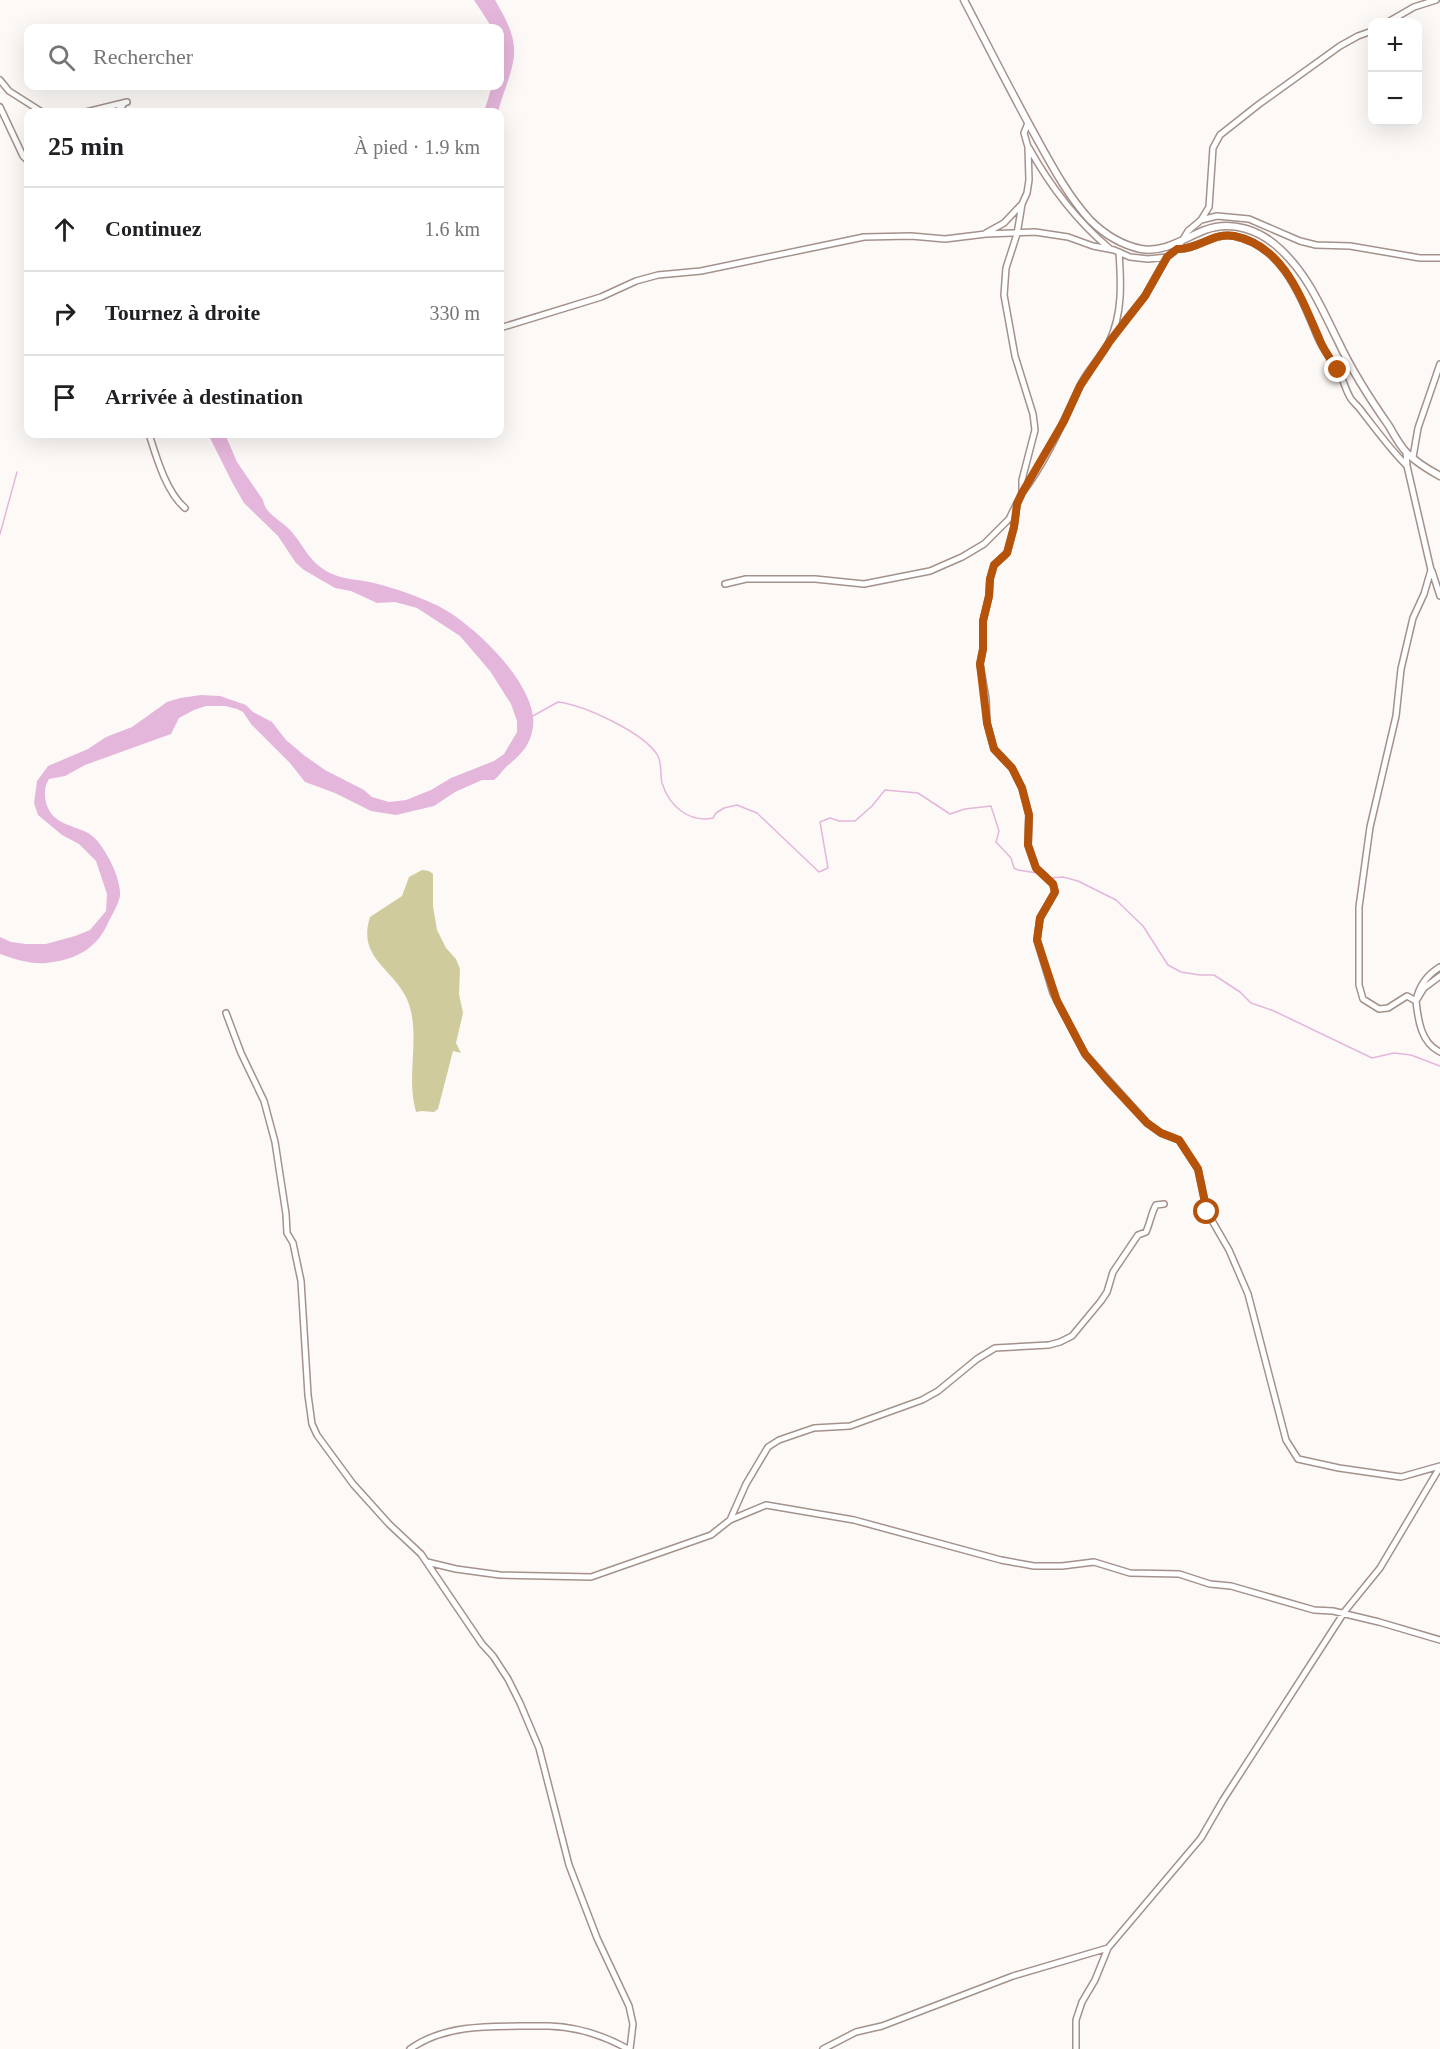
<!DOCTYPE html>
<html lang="fr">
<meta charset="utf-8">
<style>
:root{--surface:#fff;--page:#f6f6f6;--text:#202124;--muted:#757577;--line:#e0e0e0}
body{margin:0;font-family:Georgia,serif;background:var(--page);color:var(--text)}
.controls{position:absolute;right:18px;top:18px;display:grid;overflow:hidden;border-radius:12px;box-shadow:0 6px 24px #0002}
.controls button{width:54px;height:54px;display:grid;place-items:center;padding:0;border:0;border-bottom:2px solid var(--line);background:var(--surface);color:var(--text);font:30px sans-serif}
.stop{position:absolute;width:18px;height:18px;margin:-14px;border:4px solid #b45309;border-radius:50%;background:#fff}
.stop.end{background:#b45309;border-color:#fff;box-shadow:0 2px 6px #0008}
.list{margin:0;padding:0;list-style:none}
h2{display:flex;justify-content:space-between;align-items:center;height:78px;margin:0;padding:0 24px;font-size:26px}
h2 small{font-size:20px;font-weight:400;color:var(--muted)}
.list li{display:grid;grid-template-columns:39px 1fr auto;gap:18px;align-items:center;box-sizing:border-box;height:84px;padding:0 24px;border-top:2px solid var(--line)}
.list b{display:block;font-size:22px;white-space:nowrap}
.list em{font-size:20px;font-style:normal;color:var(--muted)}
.icon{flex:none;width:33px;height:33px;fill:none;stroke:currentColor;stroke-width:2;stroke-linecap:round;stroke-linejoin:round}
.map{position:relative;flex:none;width:1440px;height:2049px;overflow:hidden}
.search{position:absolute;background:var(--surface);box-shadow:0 6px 24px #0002;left:24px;top:24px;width:480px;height:66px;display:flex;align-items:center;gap:15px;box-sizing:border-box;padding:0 21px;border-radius:12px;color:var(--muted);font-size:22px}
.panel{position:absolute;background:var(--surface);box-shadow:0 6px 24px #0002;left:24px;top:108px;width:480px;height:330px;border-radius:12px}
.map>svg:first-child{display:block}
.green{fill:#d0cb9c}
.water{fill:#e5b6db}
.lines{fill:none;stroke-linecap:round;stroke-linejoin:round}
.stream{stroke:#e5b6db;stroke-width:1.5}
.river{stroke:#e5b6db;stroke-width:8}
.minor-casing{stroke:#a4918b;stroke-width:8}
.major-casing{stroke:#a4918b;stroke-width:9}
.minor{stroke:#fff;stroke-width:5}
.major{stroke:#fff;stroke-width:6}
.route{stroke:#b45309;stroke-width:8}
</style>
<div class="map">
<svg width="1440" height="2049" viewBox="0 0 1440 2049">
<rect width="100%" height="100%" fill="#fdf9f7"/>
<!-- green -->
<path class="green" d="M 422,870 L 429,871 L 433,874 L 433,906 L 437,930 L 446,948 L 456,959 L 460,969 L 459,994 L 463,1013 L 456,1043 L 461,1053 L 453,1051 L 438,1109 L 434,1112 L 422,1111 L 416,1112 C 413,1101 412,1091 412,1080 C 412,1053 418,1022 406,997 C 392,968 357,957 370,917 L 402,896 L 409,877 Z"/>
<!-- water -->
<path class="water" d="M 474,0 L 495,0 C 506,19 518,39 513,62 C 510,79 502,95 498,112 L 484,112 L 492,86 L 500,86 L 500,28 L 495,28 C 490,14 481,12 474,0 Z
M 208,434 L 225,434 L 237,462 L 263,500 C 265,514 281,520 290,530 C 305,546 307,561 330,573 C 344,580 359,579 374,583 C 394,588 415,595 434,604 C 469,619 539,685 533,727 C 530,747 520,755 506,767 C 502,771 499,776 494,780 L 482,780 L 455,792 L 434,806 L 396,815 L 371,811 L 335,793 L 305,782 L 290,763 L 251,724 L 243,712 L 237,709 L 225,706 L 206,706 L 194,710 L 179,718 L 171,734 L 85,765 L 65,776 L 49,779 C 43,788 44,801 49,810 C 56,824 75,826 88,833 C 103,841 122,879 120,896 C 118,906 111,916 107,925 C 97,947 77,959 53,962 C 34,966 18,960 0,954 L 0,937 L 11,942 L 26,944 L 46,944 L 75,936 L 90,930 L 106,911 L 107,894 L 96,861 L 79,844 L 62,835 L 38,815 L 34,803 L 37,781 L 48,766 L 88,749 L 106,737 L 132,727 L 167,702 L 180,698 L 201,695 L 220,696 L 246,705 L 253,712 L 272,722 L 286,740 L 305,756 L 325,770 L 364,790 L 372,797 L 389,802 L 406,800 L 431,790 L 451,778 L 494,761 L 504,754 L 517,732 L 517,721 L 511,704 L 490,671 L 460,636 L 417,608 L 395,602 L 377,603 L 351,591 L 335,588 L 304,570 L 296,563 L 278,536 L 244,503 L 232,482 Z"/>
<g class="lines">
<!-- stream -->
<path class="stream" d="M 0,534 L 17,472
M 531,717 L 558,702 C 584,705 645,733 658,756 C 662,763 660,774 662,783 C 669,806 689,823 713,818 L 716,813 L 724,808 L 737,805 L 757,813 L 819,872 L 828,868 L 820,822 L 830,818 L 839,821 L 855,821 L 872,806 L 885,790 L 918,793 L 950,814 L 965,809 L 991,806 L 999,831 L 996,842 L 1011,858 L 1014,868 L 1018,870 L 1037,873
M 1051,878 L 1063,877 L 1078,881 L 1116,900 L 1143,926 L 1168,965 L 1181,972 L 1200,975 L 1214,975 L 1240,992 L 1251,1003 L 1274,1011 L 1372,1058 L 1394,1053 L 1411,1055 L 1440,1066"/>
<!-- river -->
<path class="river" d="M 479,0 L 497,28"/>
<defs>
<path id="minor" d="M 1388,22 L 1414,7 L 1436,0
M 0,80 L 9,91 L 42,112
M 0,107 L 23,156 L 28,161
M 86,112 L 127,102
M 116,112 L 123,105
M 1029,148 C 1049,184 1077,221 1109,248
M 1201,220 L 1217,216 L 1249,219 L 1300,241 L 1316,245 L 1350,246 L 1420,258 L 1440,258
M 986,233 L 1004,223 L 1021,205
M 1177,249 C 1197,250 1214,232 1234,236 C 1283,246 1301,298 1318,338 C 1324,351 1333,362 1340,374 C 1344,382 1346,391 1351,399 C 1355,404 1360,408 1363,413 C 1378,432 1390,449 1407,466
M 500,328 L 601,297 L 636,281 L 658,275 L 701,271 L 864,237 L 911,236 L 945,239 L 986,234 L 1035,232 L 1068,237 L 1093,246 L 1114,250 L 1130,257 L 1148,259 L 1167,257 L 1177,249 L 1188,231 L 1201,220 L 1209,207 L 1213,148 L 1220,135 L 1258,105 L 1340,46 L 1358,36 L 1372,31
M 1112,337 L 1145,296 L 1167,257
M 149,434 C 156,456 166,492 185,508
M 1406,452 L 1407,466 L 1431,570 L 1424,594 L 1413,618 L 1401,669 L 1396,716 L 1370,827 L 1359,907 L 1359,985 L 1363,999 L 1379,1009 L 1388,1008 L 1407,996 L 1416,1001 C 1418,1020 1421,1043 1440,1052
M 1413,457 L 1418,428 L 1440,364
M 1022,493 C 1046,462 1062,424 1079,388 C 1086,371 1101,358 1109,342 C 1123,314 1121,281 1119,252
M 1017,504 L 1014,527 L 1007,553 L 994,565 L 990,579 L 989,596 L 983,621 L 983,649 L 980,664 L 986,699 L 987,723 L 994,749 L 1012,768 L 1022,788 L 1029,815 L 1028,845 L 1036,868 L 1053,884 L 1055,892 L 1040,918 L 1037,940 L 1053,993 L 1085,1054 L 1147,1123 L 1161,1133 L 1179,1140 L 1198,1169 L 1207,1212 L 1229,1250 L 1248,1294 L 1286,1440 L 1298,1459 L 1339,1468 L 1401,1477 L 1440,1466
M 1432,571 L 1440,596
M 725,584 L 746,579 L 815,579 L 864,584 L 930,571 L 962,557 L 984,544 L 1009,519 L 1022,493 L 1022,480 L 1035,430 L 1033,414 L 1015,356 L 1004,295 L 1006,268 L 1017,234 L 1022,204 L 1027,193 L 1029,180 L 1028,147 L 1024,133 L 1028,123
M 1440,967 C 1427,975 1419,985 1416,1001 L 1424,988 L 1440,976
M 226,1013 L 241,1053 L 264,1101 L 275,1142 L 286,1214 L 287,1233 L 293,1243 L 301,1281 L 308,1395 L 312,1424 L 317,1435 L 353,1484 L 389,1524 L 421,1554 L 482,1644 L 493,1656 L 508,1679 L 520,1703 L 539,1748 L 569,1865 L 597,1938 L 629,2006 L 633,2024 L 630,2049
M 730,1520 L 746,1484 L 768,1447 L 779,1440 L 814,1428 L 850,1426 L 922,1400 L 938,1391 L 977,1359 L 995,1348 L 1049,1345 L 1060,1342 L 1072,1336 L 1101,1301 L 1107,1292 L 1113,1272 L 1138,1235 L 1146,1232 C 1150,1223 1152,1211 1156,1205 L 1164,1204
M 427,1562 L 456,1569 L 500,1575 L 591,1577 L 711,1535 L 730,1520 L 766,1505 L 854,1520 L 1001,1560 L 1034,1566 L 1062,1566 L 1094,1562 L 1130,1573 L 1179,1574 L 1210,1584 L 1231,1586 L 1314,1610 L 1333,1611 L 1379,1622 L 1440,1640
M 410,2049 C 449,2021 503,2027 549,2026 C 578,2027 603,2035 628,2049
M 823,2049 L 856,2032 L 882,2026 L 1013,1976 L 1108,1948
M 1076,2049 L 1076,2020 L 1082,2002 L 1095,1980 L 1108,1948 L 1201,1838 L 1223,1800 L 1345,1611 L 1380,1568 L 1440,1467"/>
<path id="major" d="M 964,0 C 988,46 1011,92 1036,137 C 1052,166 1068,196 1090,220 C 1104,234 1122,245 1141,249 C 1165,253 1184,238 1205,230 C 1232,220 1260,230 1280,249 C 1308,275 1321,307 1338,341 C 1352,371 1370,399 1389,426 C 1394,435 1400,446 1407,453 C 1416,462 1429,470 1440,476"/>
</defs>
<!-- minor casing -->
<use href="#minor" class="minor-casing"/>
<!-- major casing -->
<use href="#major" class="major-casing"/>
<!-- minor -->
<use href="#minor" class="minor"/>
<!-- major -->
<use href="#major" class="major"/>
</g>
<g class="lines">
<!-- route -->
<path class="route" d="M 1207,1212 L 1198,1169 L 1179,1140 L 1161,1133 L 1147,1123 L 1107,1080 L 1085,1054 L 1057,1001 L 1037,940 L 1040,918 L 1055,892 L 1053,884 L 1036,868 L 1028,845 L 1029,815 L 1022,788 L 1012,768 L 994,749 L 987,723 L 980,664 L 983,649 L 983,621 L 989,596 L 990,579 L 994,565 L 1007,553 L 1014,527 L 1017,504 L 1022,493 L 1064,421 L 1080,386 L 1110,341 L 1145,296 L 1167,257 L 1177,249 C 1197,250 1214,232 1234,236 C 1284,246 1301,298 1319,338 C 1323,350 1331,360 1338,370"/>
</g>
</svg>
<div class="controls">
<button>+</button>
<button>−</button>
</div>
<div class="stop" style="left:1207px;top:1212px"></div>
<div class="stop end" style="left:1338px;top:370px"></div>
<div class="search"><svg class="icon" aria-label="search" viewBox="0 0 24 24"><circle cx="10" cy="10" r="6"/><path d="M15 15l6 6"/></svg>Rechercher</div>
<section class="panel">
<h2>25 min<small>À pied · 1.9 km</small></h2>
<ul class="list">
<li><svg class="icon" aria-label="ahead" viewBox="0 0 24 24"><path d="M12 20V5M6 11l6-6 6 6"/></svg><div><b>Continuez</b></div><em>1.6 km</em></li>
<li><svg class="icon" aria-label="right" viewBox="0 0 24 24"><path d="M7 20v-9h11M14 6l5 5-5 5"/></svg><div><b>Tournez à droite</b></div><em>330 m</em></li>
<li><svg class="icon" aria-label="arrive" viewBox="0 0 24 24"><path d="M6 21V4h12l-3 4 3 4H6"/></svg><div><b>Arrivée à destination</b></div></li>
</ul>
</section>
</div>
